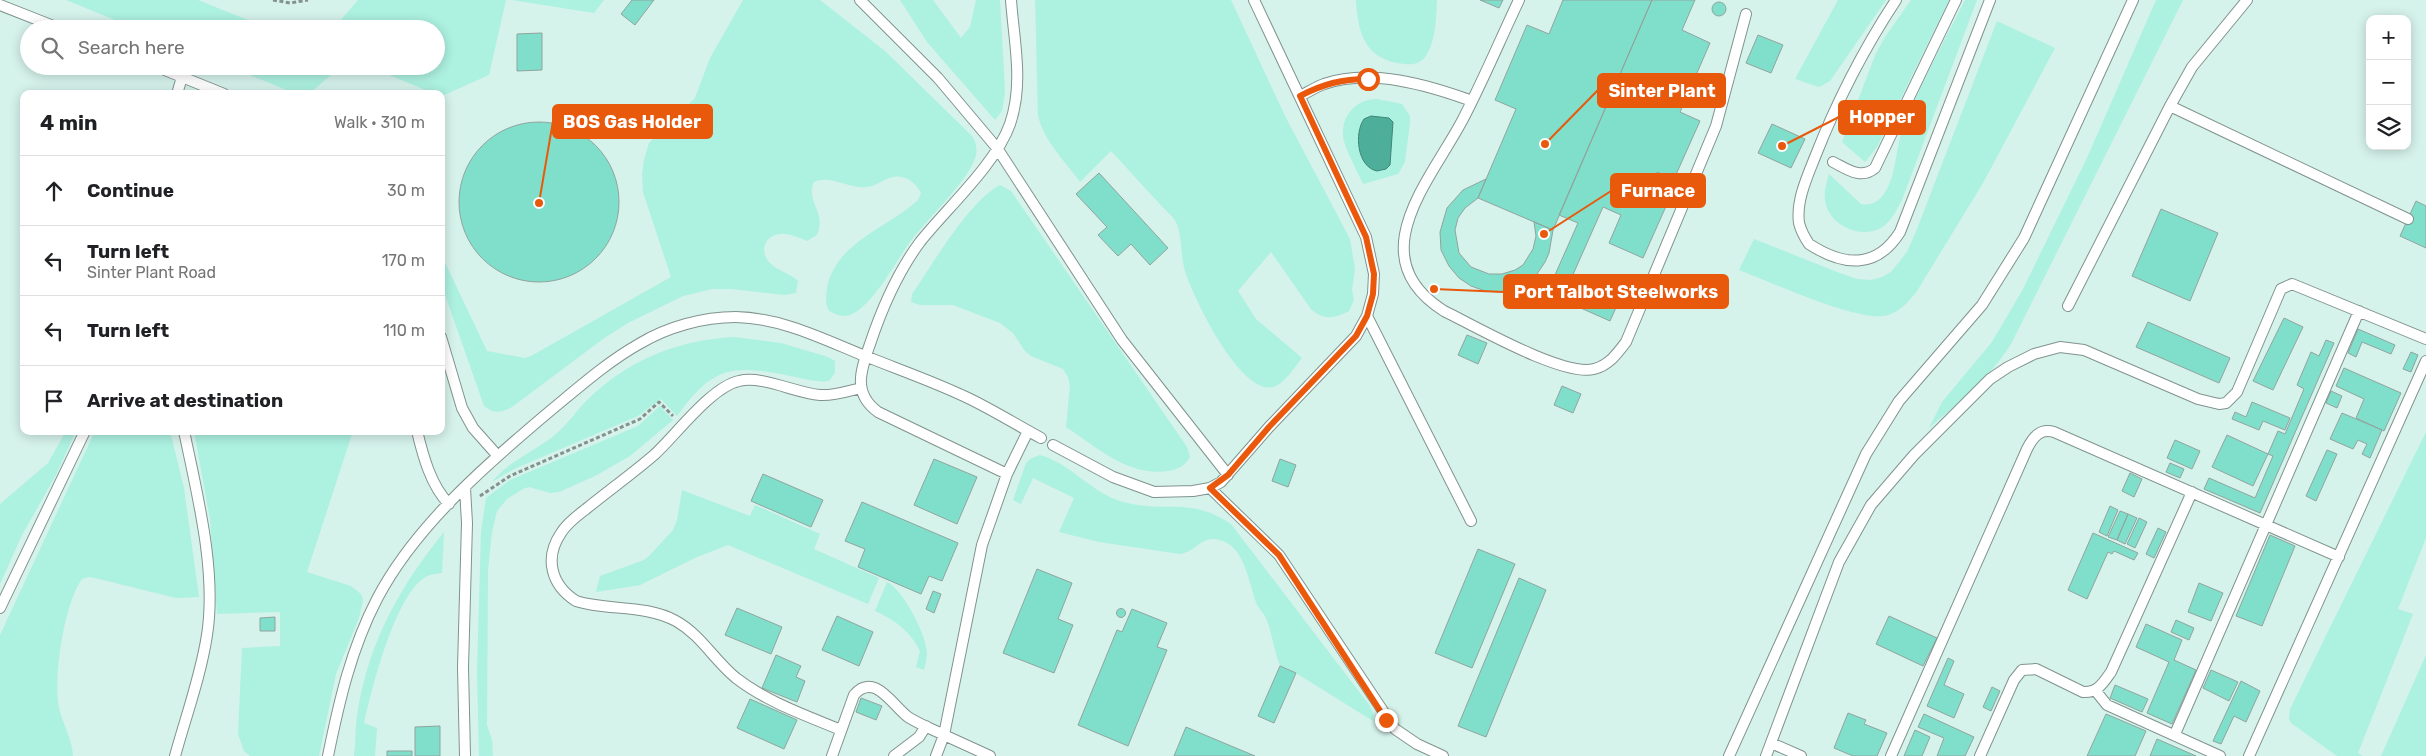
<!DOCTYPE html>
<meta charset="utf-8">
<style>
:root{--surface:#fff;--page:#f6f6f6;--text:#202124;--muted:#757577;--line:#e0e0e0}
body{margin:0;font-family:Rubik,sans-serif;background:var(--page);color:var(--text)}
.controls{position:absolute;right:15px;top:15px;display:grid;overflow:hidden;border-radius:10px;box-shadow:0 2px 12px #0003}
.controls button{width:45px;height:45px;display:grid;place-items:center;padding:0;border:0;border-bottom:1px solid var(--line);background:var(--surface);color:var(--text);font:25px sans-serif}
.stop{position:absolute;width:15px;height:15px;margin:-11px;border:4px solid #ea580c;border-radius:50%;background:#fff}
.stop.end{background:#ea580c;border-color:#fff;box-shadow:0 1px 5px #0008}
.list{margin:0;padding:0;list-style:none}
h2{display:flex;justify-content:space-between;align-items:center;height:65px;margin:0;padding:0 20px;font-size:21px}
h2 small{font-size:16px;font-weight:400;color:var(--muted)}
.list li{display:grid;grid-template-columns:32px 1fr auto;gap:15px;align-items:center;box-sizing:border-box;height:70px;padding:0 20px;border-top:1px solid var(--line)}
.list b{display:block;font-size:19px;white-space:nowrap}
.list p{margin:0;font-size:16px;white-space:nowrap;color:var(--muted)}
.list em{font-size:16px;font-style:normal;color:var(--muted)}
.icon{flex:none;width:28px;height:28px;fill:none;stroke:currentColor;stroke-width:2;stroke-linecap:round;stroke-linejoin:round}
.map{position:relative;flex:none;width:2426px;height:756px;overflow:hidden}
.search{position:absolute;background:var(--surface);box-shadow:0 2px 12px #0003;left:20px;top:20px;width:425px;height:55px;display:flex;align-items:center;gap:12px;box-sizing:border-box;padding:0 18px;border-radius:28px;color:var(--muted);font-size:19px}
.panel{position:absolute;background:var(--surface);box-shadow:0 2px 12px #0003;left:20px;top:90px;width:425px;height:345px;border-radius:10px}
.map>svg:first-child{display:block}
.built{fill:#d5f2eb;fill-rule:evenodd}
.green{fill:#adf1e1}
.water{fill:#4dae9a;stroke:#408678}
.building{fill:#80dfca;stroke:#91a49f}
.lines{fill:none;stroke-linecap:round;stroke-linejoin:round}
.lane-casing{stroke:#81938e;stroke-width:12}
.path{stroke:#84918d;stroke-width:3;stroke-dasharray:4 2.5;stroke-linecap:butt}
.lane{stroke:#fff;stroke-width:10}
.route{stroke:#ea580c;stroke-width:6}
.leader{fill:none;stroke:#e8590c;stroke-width:2}
.callout-dot{fill:#e8590c;stroke:#fff;stroke-width:2}
.callout{fill:#e8590c;stroke:#e8590c;stroke-width:2}
.callout-label{font-size:18px;text-anchor:middle;font-weight:bold;fill:#fff}
</style>
<div class="map">
<svg width="2426" height="756" viewBox="0 0 2426 756">
<rect width="100%" height="100%" fill="#eafef8"/>
<!-- built -->
<path class="built" d="M 0,0 L 2426,0 L 2426,756 L 0,756 ZM 2370,19 L 2407,19 L 2407,146 L 2370,146 ZM 29,29 L 436,29 L 436,66 L 29,66 ZM 24,94 L 441,94 L 441,431 L 24,431 Z"/>
<!-- green -->
<path class="green" d="M 66,0 L 198,0 L 270,29 L 137,29 Z
M 358,0 L 506,0 L 489,75 L 442,96 L 441,94 L 435,94 L 370,67 L 361,66 L 436,66 L 436,29 L 333,29 Z
M 512,0 L 604,0 L 594,13 Z
M 743,0 L 820,0 L 885,51 L 972,136 C 977,144 978,152 974,161 C 964,185 927,219 910,242 C 896,261 873,306 850,315 C 842,318 836,314 829,311 C 825,303 826,297 827,288 C 835,243 889,227 918,200 L 921,193 C 917,185 910,178 901,177 C 888,174 879,186 867,187 C 849,189 830,174 814,182 C 805,202 827,212 817,235 L 807,241 C 799,238 789,233 780,234 C 765,235 759,251 769,262 C 777,271 790,273 798,281 L 796,293 L 784,295 L 732,289 L 712,289 L 683,296 L 628,323 L 603,339 L 512,407 C 501,413 494,414 484,406 L 441,283 L 441,254 L 487,351 L 525,358 L 531,356 L 671,277 L 643,192 L 642,174 L 644,160 L 649,143 L 695,98 L 710,58 Z
M 900,0 L 933,0 L 961,38 L 970,27 L 976,0 L 1000,0 L 1005,92 L 1002,111 L 995,120 L 927,42 Z
M 1035,0 L 1231,0 L 1286,118 L 1350,239 L 1355,269 L 1352,290 L 1354,300 L 1349,311 C 1335,318 1324,321 1311,309 L 1271,252 L 1238,291 L 1256,319 L 1302,358 C 1295,366 1285,384 1273,387 C 1240,395 1193,297 1185,271 C 1180,255 1183,238 1176,222 C 1172,215 1163,208 1158,202 C 1142,185 1127,168 1111,151 L 1080,182 C 1065,161 1043,140 1038,115 Z
M 1356,0 L 1437,0 C 1436,17 1436,43 1425,57 C 1420,64 1411,65 1404,64 C 1365,60 1358,34 1356,0 Z
M 1838,0 L 1886,0 L 1830,81 L 1819,87 L 1795,79 Z
M 1911,0 L 1949,0 L 1877,147 L 1865,162 L 1842,142 L 1876,53 L 1885,37 Z
M 1965,0 L 1977,0 L 1902,200 C 1897,209 1891,222 1881,228 C 1861,239 1832,226 1826,205 C 1823,194 1826,184 1829,174 L 1861,204 C 1871,206 1878,202 1884,194 C 1897,175 1895,149 1903,128 C 1920,84 1944,42 1965,0 Z
M 2156,0 L 2183,0 L 2011,344 C 1990,378 1958,403 1929,428 L 1942,402 L 1992,342 L 2023,289 L 2087,158 Z
M 1997,21 L 2055,48 L 1983,183 L 1917,291 C 1909,301 1901,311 1888,315 C 1860,324 1769,281 1739,270 L 1754,239 L 1837,272 L 1857,279 L 1871,280 L 1882,277 L 1891,272 L 1907,252 L 1917,229 Z
M 228,66 L 353,66 L 339,68 L 309,94 L 294,93 Z
M 1377,99 L 1402,104 L 1410,116 L 1410,122 L 1405,162 L 1398,174 L 1363,184 C 1357,171 1350,158 1345,145 C 1337,121 1353,99 1377,99 Z
M 1000,185 L 1011,191 L 1187,447 L 1190,457 C 1186,465 1177,470 1168,471 C 1128,477 1097,447 1066,427 L 1070,386 L 1068,377 L 1063,369 L 1031,356 L 1025,351 L 1013,333 L 1000,323 L 953,305 L 920,305 L 911,302 L 912,294 C 933,264 968,202 1000,185 Z
M 734,337 L 781,343 L 828,357 L 835,361 L 835,373 L 829,381 C 816,383 803,378 790,376 C 731,364 713,366 677,416 L 661,399 L 638,416 L 514,469 L 492,482 C 508,461 536,451 556,434 C 568,424 576,411 587,400 C 628,360 677,340 734,337 Z
M 660,406 L 673,420 L 630,456 L 595,476 L 559,492 L 550,493 L 529,487 L 523,489 L 507,499 L 497,511 L 492,532 L 488,570 L 487,725 L 492,740 L 493,756 L 479,756 L 477,671 L 481,532 L 486,498 L 510,480 L 638,426 Z
M 66,431 L 76,431 L 56,475 L 22,535 L 0,584 L 0,504 L 48,463 Z
M 95,431 L 170,431 L 184,488 L 199,597 L 176,598 L 99,579 L 89,577 L 82,579 C 64,603 53,678 59,708 C 63,725 72,738 73,756 L 0,756 L 0,635 Z
M 194,431 L 353,431 L 307,572 L 351,586 L 361,594 L 363,600 L 359,618 L 336,674 L 319,756 L 250,756 L 244,751 L 238,734 L 242,648 L 280,646 L 280,612 L 217,614 L 210,519 Z
M 2426,432 L 2426,538 L 2398,609 L 2413,614 L 2358,753 L 2363,756 L 2337,756 L 2291,723 L 2289,719 L 2290,709 Z
M 1040,455 C 1070,463 1091,492 1120,501 C 1164,515 1188,495 1231,524 L 1370,706 L 1374,716 L 1373,721 L 1296,673 L 1280,666 C 1274,650 1272,633 1266,618 C 1263,612 1258,608 1256,602 C 1248,580 1244,541 1214,539 C 1201,538 1194,552 1180,554 L 1099,542 L 1059,532 L 1074,498 L 1033,478 L 1021,504 L 1013,500 L 1026,463 L 1030,459 Z
M 682,490 L 750,516 L 755,505 L 820,534 L 814,549 L 879,578 L 868,604 L 728,545 L 697,557 L 640,585 L 596,592 L 600,576 L 644,560 L 650,555 L 673,530 L 677,520 Z
M 444,532 L 442,573 C 435,574 429,574 424,578 C 394,598 372,689 364,723 L 377,728 L 375,756 L 354,756 C 356,741 355,725 358,710 C 369,641 401,585 444,532 Z
M 887,582 C 903,590 923,629 926,647 C 928,655 926,662 924,670 L 916,667 L 920,651 C 910,631 895,620 875,611 Z
M 2426,655 L 2426,756 L 2381,756 Z"/>
<!-- water -->
<path class="water" d="M 1371,116 L 1389,118 L 1393,122 L 1390,165 L 1386,169 L 1377,171 C 1357,167 1354,133 1364,119 Z"/>
<!-- building -->
<path class="building" d="M 632,0 L 654,0 L 635,25 L 621,14 Z
M 1480,0 L 1503,0 L 1499,8 Z
M 1563,0 L 1652,0 L 1553,230 L 1478,198 L 1516,109 L 1495,100 L 1527,25 L 1549,34 Z
M 1652,0 L 1695,0 L 1682,30 L 1710,43 L 1680,112 L 1700,121 L 1674,179 L 1657,172 L 1646,196 L 1667,204 L 1643,258 L 1609,243 L 1621,215 L 1603,207 L 1571,279 L 1619,301 L 1610,321 L 1547,293 L 1578,223 L 1559,215 Z
M1712 9a7 7 0 1 1 14 0a7 7 0 1 1-14 0Z
M 542,33 L 542,70 L 517,71 L 517,34 Z
M 1758,35 L 1783,45 L 1771,73 L 1746,63 Z
M459 202a80 80 0 1 1 160 0a80 80 0 1 1-160 0Z
M 1772,124 L 1805,139 L 1791,168 L 1758,153 Z
M 1099,173 L 1168,248 L 1150,265 L 1131,244 L 1118,256 L 1098,235 L 1107,227 L 1076,194 Z
M 1486,179 L 1478,198 L 1465,208 L 1458,218 L 1455,230 L 1459,253 L 1471,267 L 1489,274 L 1502,274 L 1515,270 L 1523,265 L 1533,249 L 1536,236 L 1534,222 L 1553,230 L 1549,253 L 1545,262 L 1537,274 L 1526,283 L 1513,289 L 1499,292 L 1485,291 L 1471,286 L 1459,278 L 1449,266 L 1441,250 L 1440,232 L 1447,208 L 1463,190 Z
M 2416,201 L 2426,206 L 2426,248 L 2400,236 Z
M 2161,209 L 2218,233 L 2190,301 L 2132,276 Z
M 2284,318 L 2303,327 L 2273,390 L 2253,381 Z
M 2148,322 L 2230,358 L 2219,383 L 2136,347 Z
M 2358,329 L 2395,345 L 2391,354 L 2362,342 L 2356,357 L 2348,353 Z
M 1467,335 L 1487,343 L 1478,364 L 1458,355 Z
M 2326,340 L 2334,343 L 2260,513 L 2204,489 L 2209,478 L 2255,498 L 2273,456 L 2268,454 L 2278,431 L 2285,434 L 2304,389 L 2297,385 L 2311,352 L 2319,356 Z
M 2411,352 L 2418,355 L 2411,372 L 2403,369 Z
M 2344,368 L 2401,393 L 2384,431 L 2356,418 L 2364,399 L 2336,386 Z
M 1562,386 L 1581,394 L 1573,413 L 1554,405 Z
M 2331,391 L 2342,396 L 2337,408 L 2326,403 Z
M 2252,402 L 2290,418 L 2285,430 L 2263,421 L 2259,430 L 2232,419 L 2235,412 L 2246,417 Z
M 2342,413 L 2382,430 L 2370,458 L 2362,454 L 2367,444 L 2358,440 L 2353,449 L 2330,439 Z
M 2227,435 L 2268,454 L 2253,486 L 2212,467 Z
M 2175,440 L 2200,451 L 2192,469 L 2167,458 Z
M 2327,450 L 2337,454 L 2316,501 L 2306,496 Z
M 934,459 L 977,477 L 957,524 L 914,505 Z
M 1280,459 L 1296,465 L 1288,487 L 1272,481 Z
M 2170,463 L 2184,469 L 2180,478 L 2166,472 Z
M 2130,473 L 2142,479 L 2134,497 L 2122,491 Z
M 763,474 L 823,500 L 811,527 L 751,501 Z
M 862,502 L 958,543 L 942,581 L 929,576 L 921,594 L 858,567 L 865,549 L 845,541 Z
M 2110,506 L 2118,510 L 2107,536 L 2099,532 Z
M 2120,511 L 2128,514 L 2117,540 L 2108,537 Z
M 2128,514 L 2137,518 L 2125,544 L 2117,540 Z
M 2139,518 L 2147,522 L 2135,548 L 2127,544 Z
M 2158,528 L 2166,532 L 2154,558 L 2146,554 Z
M 2093,533 L 2138,553 L 2134,560 L 2114,551 L 2112,554 L 2108,552 L 2087,599 L 2068,590 Z
M 2270,535 L 2295,546 L 2262,626 L 2236,616 Z
M 1478,549 L 1515,564 L 1472,668 L 1435,653 Z
M 1037,569 L 1072,583 L 1058,619 L 1073,625 L 1054,673 L 1003,653 Z
M 1519,578 L 1546,590 L 1486,737 L 1458,726 Z
M 2199,583 L 2223,593 L 2211,621 L 2188,612 Z
M 933,591 L 941,594 L 934,613 L 926,609 Z
M 737,608 L 782,627 L 771,654 L 725,635 Z
M1116.5 613a4.5 4.5 0 1 1 9 0a4.5 4.5 0 1 1-9 0Z
M 1132,609 L 1167,623 L 1157,647 L 1167,650 L 1128,746 L 1078,725 L 1117,630 L 1122,632 Z
M 837,616 L 873,632 L 859,666 L 822,650 Z
M 1889,616 L 1937,638 L 1923,666 L 1876,644 Z
M 275,617 L 275,631 L 260,631 L 260,618 Z
M 2176,620 L 2194,628 L 2189,640 L 2171,632 Z
M 2146,624 L 2182,640 L 2174,660 L 2196,670 L 2172,724 L 2147,713 L 2169,662 L 2136,647 Z
M 776,655 L 801,666 L 796,677 L 805,681 L 797,702 L 762,688 Z
M 1948,658 L 1954,661 L 1944,685 L 1964,694 L 1954,718 L 1927,706 Z
M 1280,666 L 1296,673 L 1274,723 L 1258,716 Z
M 2211,670 L 2238,682 L 2229,701 L 2203,688 Z
M 2241,681 L 2260,691 L 2246,722 L 2234,716 L 2221,744 L 2213,741 Z
M 2115,685 L 2148,699 L 2142,712 L 2110,698 Z
M 1992,687 L 2000,691 L 1991,711 L 1983,707 Z
M 861,698 L 882,706 L 876,720 L 856,712 Z
M 750,699 L 797,720 L 784,749 L 737,728 Z
M 1848,713 L 1866,720 L 1864,724 L 1887,733 L 1877,756 L 1853,756 L 1834,748 Z
M 1924,714 L 1974,737 L 1965,756 L 1937,756 L 1944,738 L 1918,727 Z
M 2106,714 L 2146,731 L 2135,756 L 2087,756 Z
M 440,726 L 440,756 L 415,756 L 415,727 Z
M 1186,727 L 1212,738 L 1255,756 L 1174,756 Z
M 1915,730 L 1930,737 L 1922,756 L 1904,756 Z
M 2157,739 L 2196,756 L 2150,756 Z
M 387,751 L 412,751 L 412,756 L 387,756 Z"/>
<g class="lines">
<defs>
<path id="lane" d="M 860,0 L 938,78 L 997,148 L 1122,340 L 1228,475
M 1519,0 C 1500,40 1483,81 1462,121 C 1430,181 1359,257 1444,311 C 1475,326 1563,377 1594,369 C 1609,365 1617,354 1626,342 L 1716,126 L 1746,14
M 1896,0 C 1863,50 1837,101 1815,157 C 1807,177 1796,201 1799,223 C 1801,231 1805,238 1809,244 C 1843,266 1876,270 1900,232 L 1990,0
M 0,5 L 61,29
M 155,66 L 224,94
M 177,94 L 182,77
M 1300,96 C 1308,92 1316,87 1324,84 C 1371,68 1428,85 1472,101
M 2170,106 L 2192,67 L 2247,0
M 1833,162 C 1847,169 1861,180 1875,168 L 1956,0
M 2068,306 L 2170,106 L 2408,219
M 1367,316 L 1471,521
M 441,337 L 462,408 L 473,428 L 497,455
M 417,431 C 423,456 431,486 449,504
M 1053,445 L 1113,477 L 1154,492 L 1193,491 L 1210,488 L 1221,482 L 1269,427 L 1356,336 L 1367,316 L 1373,294 L 1374,274 L 1366,237 L 1254,0
M 1007,474 L 878,412 C 852,393 861,370 870,344 C 882,308 897,273 920,242 C 947,208 996,164 1010,124 C 1024,83 1014,42 1011,0
M 465,488 L 467,523 L 463,667 L 465,756
M 1210,488 L 1279,555 L 1395,729 L 1417,744 L 1443,756
M 0,608 L 85,431
M 2095,690 L 2107,705 L 2220,756
M 841,730 C 805,715 767,702 736,678 C 714,660 701,635 676,621 C 645,604 607,611 576,601 C 551,585 544,558 561,533 C 567,523 577,516 586,509 C 608,491 632,474 654,455 C 676,435 711,387 739,381 C 762,375 795,393 820,395 C 834,396 848,391 861,388
M 2175,734 L 2359,311
M 1771,743 L 1801,756
M 175,756 C 186,716 201,675 207,635 C 217,571 197,494 184,431
M 328,756 C 339,702 351,649 377,599 C 415,526 487,464 550,411 C 578,388 607,362 639,344 C 667,327 703,317 736,317 C 782,318 823,339 865,356 C 900,370 935,382 968,398 C 993,410 1017,425 1041,438
M 832,756 L 854,695 C 874,671 893,706 908,717 C 919,724 932,729 944,735 L 936,756
M 894,756 L 919,737 L 926,726
M 990,756 L 944,735 L 982,545 L 1007,474 L 1028,431
M 1729,756 L 1866,454 L 1899,401 L 1982,305 L 2024,238 L 2133,0
M 1766,756 L 1839,562 L 1871,505 L 1914,455 L 1990,379 L 2008,367 L 2034,354 L 2060,347 L 2084,350 L 2198,399 L 2219,404 L 2226,403 L 2237,392 L 2281,289 L 2292,284 L 2426,339
M 1891,756 L 2027,449 C 2033,437 2040,428 2054,432 L 2339,557
M 1980,756 L 2014,680 L 2022,670 L 2036,669 L 2083,692 C 2098,693 2103,683 2111,672 L 2192,492
M 2249,756 L 2426,361"/>
</defs>
<!-- lane casing -->
<use href="#lane" class="lane-casing"/>
<!-- path -->
<path class="path" d="M 273,0 L 290,3 L 308,0
M 480,496 L 510,476 L 640,419 L 659,402 L 673,416"/>
<!-- lane -->
<use href="#lane" class="lane"/>
</g>
<g class="lines">
<!-- route -->
<path class="route" d="M 1368,79 C 1342,79 1323,84 1300,96 L 1366,237 L 1374,274 L 1373,294 L 1367,316 L 1356,336 L 1269,427 L 1228,475 L 1210,488 L 1279,555 L 1386,720"/>
</g>
<!-- callouts -->
<path class="leader" d="M1545 144L1598 90M1782 146L1839 117M539 203L553 121M1544 234L1611 191M1434 289L1504 292"/>
<g class="callout-dot">
<circle cx="1545" cy="144" r="5"/>
<circle cx="1782" cy="146" r="5"/>
<circle cx="539" cy="203" r="5"/>
<circle cx="1544" cy="234" r="5"/>
<circle cx="1434" cy="289" r="5"/>
</g>
<g class="callout">
<rect x="1598" y="74" width="127" height="33" rx="5"/>
<rect x="1839" y="101" width="86" height="33" rx="5"/>
<rect x="553" y="105" width="159" height="33" rx="5"/>
<rect x="1611" y="174" width="94" height="33" rx="5"/>
<rect x="1504" y="275" width="224" height="33" rx="5"/>
</g>
<g class="callout-label">
<text x="1662" y="97">Sinter Plant</text>
<text x="1882" y="123">Hopper</text>
<text x="632" y="128">BOS Gas Holder</text>
<text x="1658" y="197">Furnace</text>
<text x="1616" y="298">Port Talbot Steelworks</text>
</g>
</svg>
<div class="controls">
<button>+</button>
<button>−</button>
<button><svg class="icon" aria-label="layers" viewBox="0 0 24 24"><path d="M12 4l9 5-9 5-9-5zM3 14l9 5 9-5"/></svg></button>
</div>
<div class="stop" style="left:1368px;top:79px"></div>
<div class="stop end" style="left:1386px;top:720px"></div>
<div class="search"><svg class="icon" aria-label="search" viewBox="0 0 24 24"><circle cx="10" cy="10" r="6"/><path d="M15 15l6 6"/></svg>Search here</div>
<section class="panel">
<h2>4 min<small>Walk · 310 m</small></h2>
<ul class="list">
<li><svg class="icon" aria-label="ahead" viewBox="0 0 24 24"><path d="M12 20V5M6 11l6-6 6 6"/></svg><div><b>Continue</b></div><em>30 m</em></li>
<li><svg class="icon" aria-label="left" viewBox="0 0 24 24"><path d="M17 20v-9H6M10 6l-5 5 5 5"/></svg><div><b>Turn left</b><p>Sinter Plant Road</p></div><em>170 m</em></li>
<li><svg class="icon" aria-label="left" viewBox="0 0 24 24"><path d="M17 20v-9H6M10 6l-5 5 5 5"/></svg><div><b>Turn left</b></div><em>110 m</em></li>
<li><svg class="icon" aria-label="arrive" viewBox="0 0 24 24"><path d="M6 21V4h12l-3 4 3 4H6"/></svg><div><b>Arrive at destination</b></div></li>
</ul>
</section>
</div>
